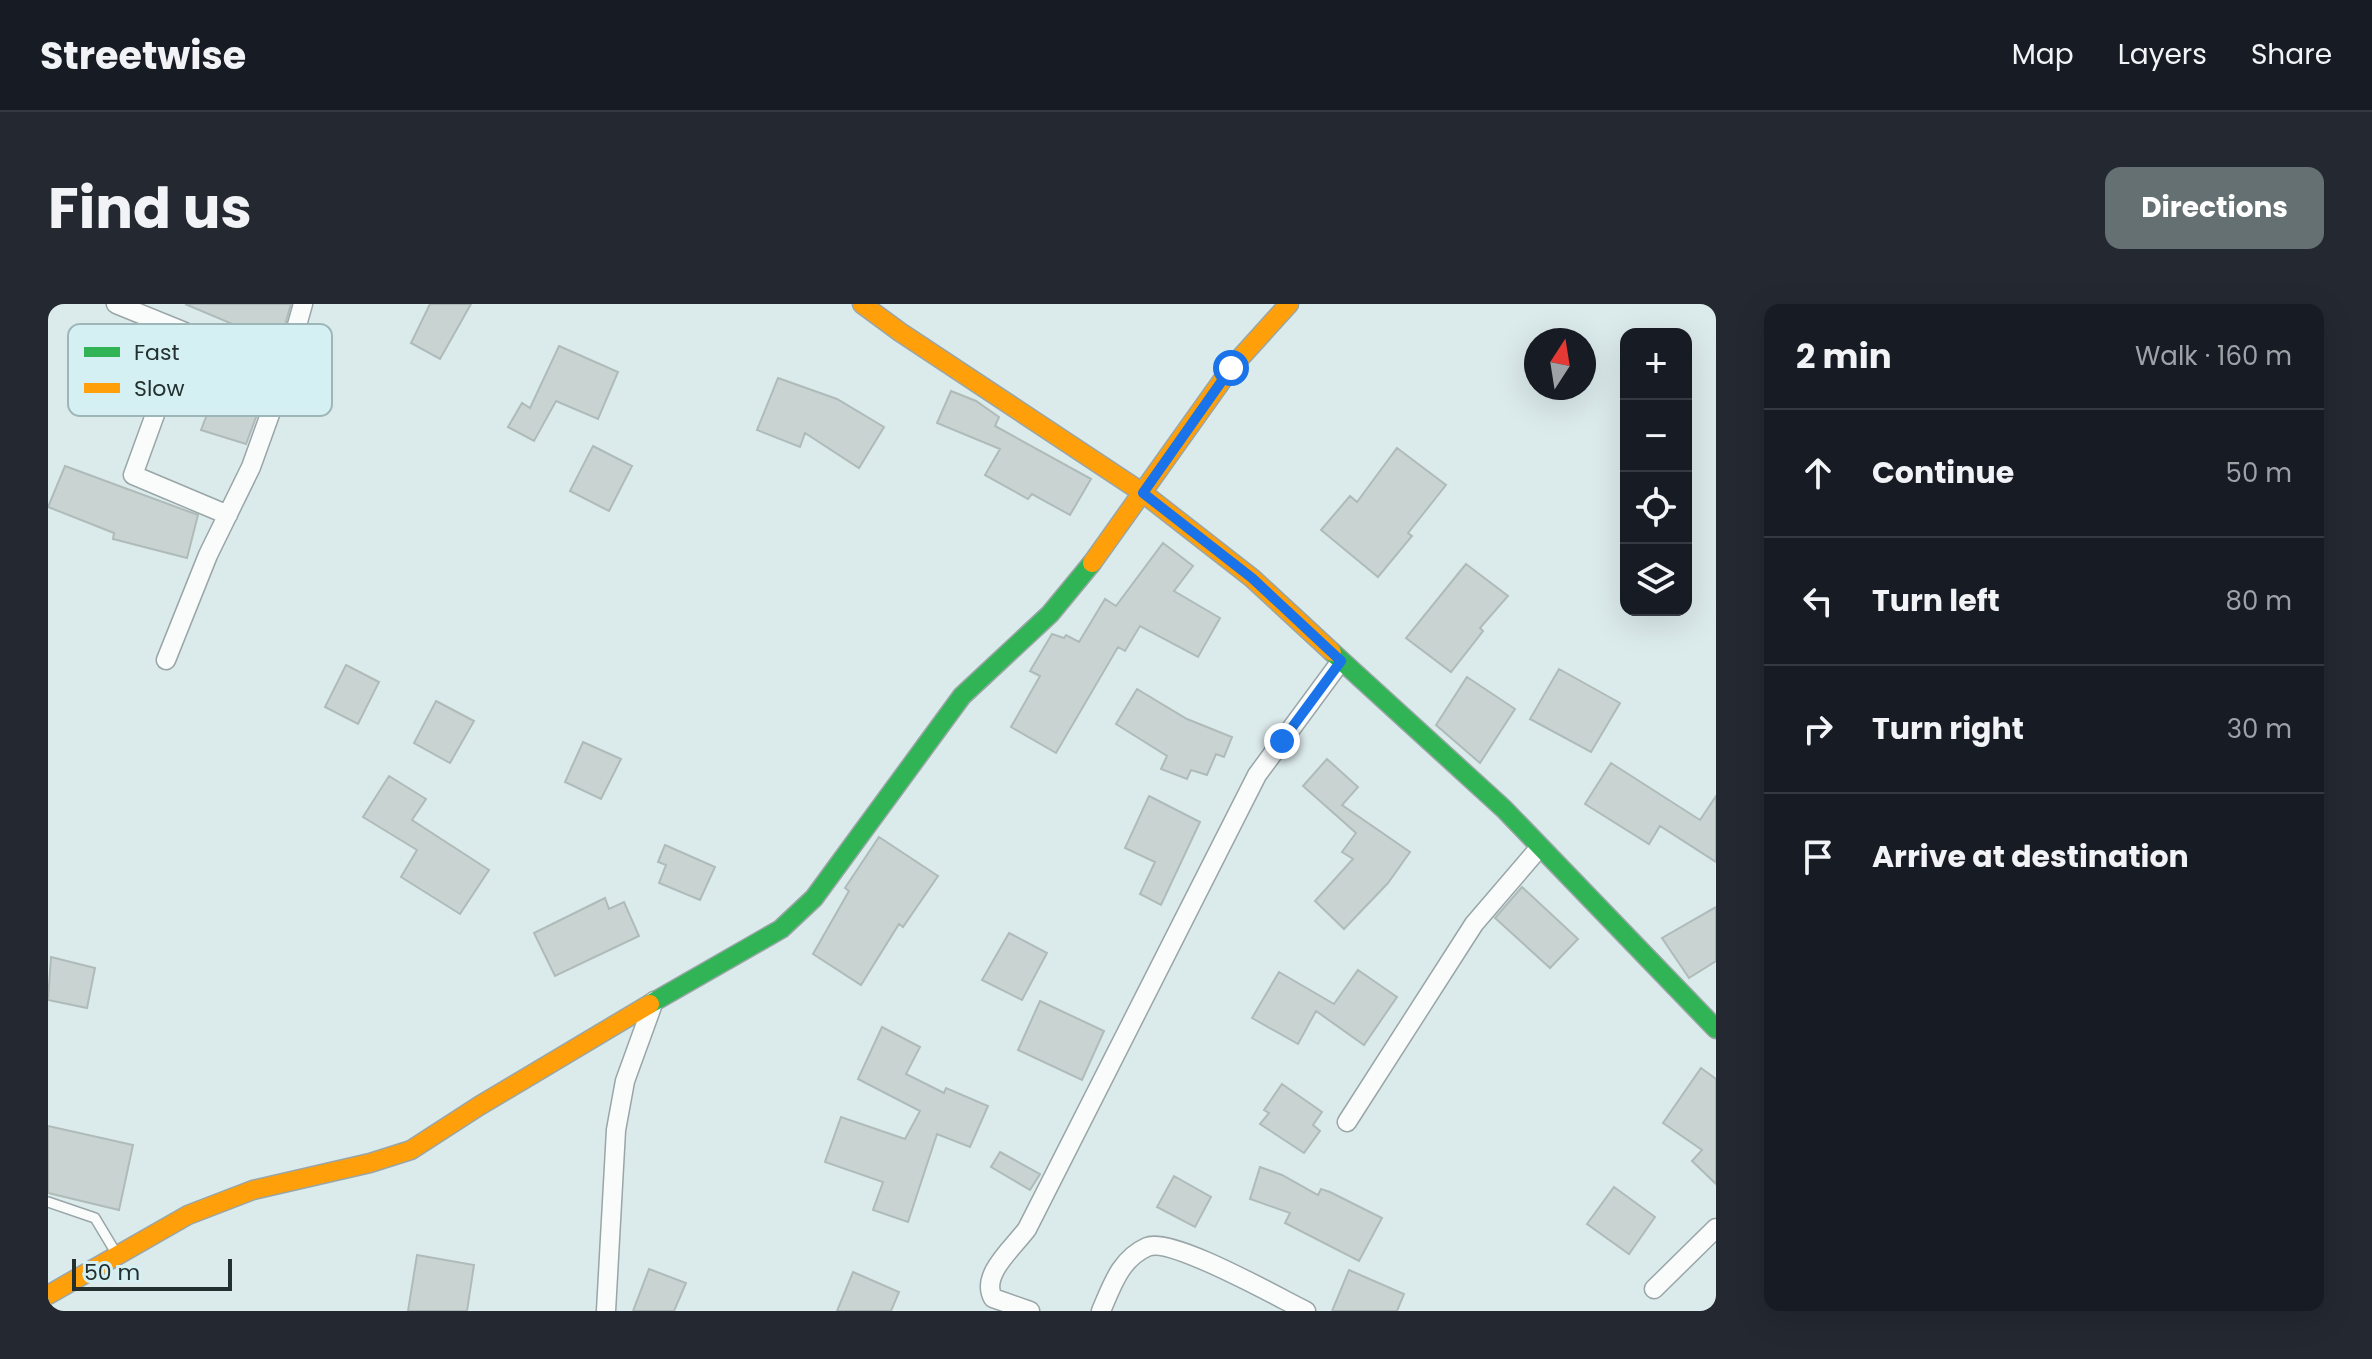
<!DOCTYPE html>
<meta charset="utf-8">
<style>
:root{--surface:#171b24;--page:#242831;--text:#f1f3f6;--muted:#9ea1a6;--line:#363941;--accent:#647071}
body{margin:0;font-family:Poppins,sans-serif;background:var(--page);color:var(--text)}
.controls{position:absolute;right:24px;top:24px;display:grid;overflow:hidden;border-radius:16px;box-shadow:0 8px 32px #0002}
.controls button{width:72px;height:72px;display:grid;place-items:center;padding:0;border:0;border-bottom:2px solid var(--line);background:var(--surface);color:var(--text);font:40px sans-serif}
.compass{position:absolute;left:1476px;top:24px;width:72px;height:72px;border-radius:50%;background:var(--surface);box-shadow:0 8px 32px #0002;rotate:12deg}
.scale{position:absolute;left:24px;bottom:20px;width:160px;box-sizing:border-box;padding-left:8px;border:4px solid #242f2f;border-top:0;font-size:22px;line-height:28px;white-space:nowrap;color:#242f2f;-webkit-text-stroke:6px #d4f0f2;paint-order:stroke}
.stop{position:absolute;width:24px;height:24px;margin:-18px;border:6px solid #1a73e8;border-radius:50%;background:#fff}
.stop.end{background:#1a73e8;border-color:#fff;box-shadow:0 2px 8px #0008}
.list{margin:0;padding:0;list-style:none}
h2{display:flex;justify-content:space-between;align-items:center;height:104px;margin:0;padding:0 32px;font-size:34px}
h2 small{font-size:26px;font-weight:400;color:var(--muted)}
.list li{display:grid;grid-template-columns:52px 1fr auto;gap:24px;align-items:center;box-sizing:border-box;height:128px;padding:0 32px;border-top:2px solid var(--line)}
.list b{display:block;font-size:30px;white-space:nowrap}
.list em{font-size:26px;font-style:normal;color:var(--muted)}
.icon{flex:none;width:44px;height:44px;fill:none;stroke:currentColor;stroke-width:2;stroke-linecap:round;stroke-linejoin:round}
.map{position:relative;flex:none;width:1668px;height:1007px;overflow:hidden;border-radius:16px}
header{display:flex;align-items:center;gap:48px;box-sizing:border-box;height:112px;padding:0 40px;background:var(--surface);border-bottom:2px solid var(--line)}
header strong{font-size:38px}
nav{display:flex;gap:44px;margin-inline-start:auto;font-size:28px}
.intro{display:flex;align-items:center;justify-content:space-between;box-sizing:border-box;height:192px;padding:0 48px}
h1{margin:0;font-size:56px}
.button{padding:20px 36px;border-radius:16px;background:var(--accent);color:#fff;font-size:28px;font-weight:700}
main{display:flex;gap:48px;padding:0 48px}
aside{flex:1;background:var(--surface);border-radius:16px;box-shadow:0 8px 32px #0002}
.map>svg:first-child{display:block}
.building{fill:#c8d3d2;stroke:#afbbb9;stroke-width:2}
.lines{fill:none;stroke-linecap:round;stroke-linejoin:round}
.lane-casing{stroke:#99a5a6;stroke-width:12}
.street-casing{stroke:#99a5a6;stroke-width:21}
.fast-casing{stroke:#99a5a6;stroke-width:21}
.slow-casing{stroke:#99a5a6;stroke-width:21}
.lane{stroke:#fafcfc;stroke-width:9}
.street{stroke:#fafcfc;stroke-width:18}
.fast{stroke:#30b455;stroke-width:18}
.slow{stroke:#ff9f0a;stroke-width:18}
.route{stroke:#1a73e8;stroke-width:10}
.key{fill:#d4f0f2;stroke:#9fb6b8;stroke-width:2}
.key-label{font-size:22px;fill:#242f2f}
</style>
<header>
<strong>Streetwise</strong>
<nav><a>Map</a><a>Layers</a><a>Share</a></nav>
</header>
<div class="intro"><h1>Find us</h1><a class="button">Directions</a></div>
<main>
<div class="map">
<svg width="1668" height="1007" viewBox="0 0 1668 1007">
<rect width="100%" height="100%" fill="#dbeaeb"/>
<!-- building -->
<path class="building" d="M 137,0 L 243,0 L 219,84 L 198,140 L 153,126 L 166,92 L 130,81 L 139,58 L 170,70 L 187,21 Z
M 382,0 L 423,0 L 392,55 L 363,39 Z
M 511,42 L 570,68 L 550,115 L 508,97 L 486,137 L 460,123 L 474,99 L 482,104 Z
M 730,74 L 789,95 L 836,123 L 811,164 L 757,129 L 752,143 L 709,126 Z
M 903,87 L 928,97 L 951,113 L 947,122 L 1043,175 L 1022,211 L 984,190 L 980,195 L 937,171 L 952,145 L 889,119 Z
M 545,142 L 584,162 L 561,207 L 522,187 Z
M 1349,144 L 1398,181 L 1360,229 L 1364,232 L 1330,273 L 1273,226 L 1302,192 L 1309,198 Z
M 17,162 L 150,211 L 139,254 L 65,235 L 66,229 L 0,203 Z
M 1115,239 L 1145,262 L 1126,287 L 1172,314 L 1150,353 L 1092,322 L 1077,347 L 1070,343 L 1008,449 L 963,423 L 992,372 L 982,367 L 1004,330 L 1016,334 L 1018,331 L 1031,338 L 1057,295 L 1068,302 Z
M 1418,260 L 1460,292 L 1432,324 L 1435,327 L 1403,368 L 1358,334 Z
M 298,361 L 331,378 L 310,420 L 277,403 Z
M 1511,365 L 1572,399 L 1543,448 L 1482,415 Z
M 1419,373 L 1467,405 L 1432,459 L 1388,421 Z
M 1089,385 L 1139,415 L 1184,433 L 1176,453 L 1168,450 L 1159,471 L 1143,466 L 1139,475 L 1113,465 L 1119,452 L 1068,420 Z
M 388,397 L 426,417 L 402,459 L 366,439 Z
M 535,438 L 573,455 L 553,495 L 517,478 Z
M 1279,455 L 1310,483 L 1294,501 L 1362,548 L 1340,579 L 1296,625 L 1267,597 L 1305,555 L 1294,548 L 1308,529 L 1255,482 Z
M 1563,459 L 1652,516 L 1668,492 L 1668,558 L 1612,522 L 1601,540 L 1537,500 Z
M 341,472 L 378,495 L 364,516 L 441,566 L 412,610 L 353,573 L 369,546 L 315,513 Z
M 1101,492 L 1152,518 L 1113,601 L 1092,590 L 1107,558 L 1077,544 Z
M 831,533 L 890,572 L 855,623 L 851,620 L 813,681 L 765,650 L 801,587 L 797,584 Z
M 617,541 L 667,563 L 652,596 L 611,579 L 618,561 L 610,558 Z
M 1474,583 L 1530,635 L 1502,664 L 1447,614 Z
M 557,594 L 561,605 L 576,598 L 591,632 L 507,672 L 486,629 Z
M 1668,603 L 1668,657 L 1641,674 L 1614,634 Z
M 961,629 L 999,649 L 974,696 L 934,676 Z
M 3,653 L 47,664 L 39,704 L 0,696 Z
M 1310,666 L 1349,693 L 1316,741 L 1268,707 L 1250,740 L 1204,714 L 1231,668 L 1286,700 Z
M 992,697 L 1056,727 L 1034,776 L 970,746 Z
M 834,723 L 872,743 L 858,770 L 896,789 L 898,784 L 940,802 L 922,843 L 889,830 L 860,918 L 825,906 L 835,878 L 777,858 L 793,813 L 857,835 L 872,807 L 810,775 Z
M 1653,764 L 1668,775 L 1668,880 L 1644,857 L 1654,846 L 1615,819 Z
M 1234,780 L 1274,808 L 1265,821 L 1272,827 L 1256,849 L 1212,820 L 1221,809 L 1216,806 Z
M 0,822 L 85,841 L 71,906 L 0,889 Z
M 952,848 L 992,870 L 982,886 L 943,863 Z
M 1212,863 L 1234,871 L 1270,891 L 1273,885 L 1282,888 L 1334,914 L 1311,957 L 1237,919 L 1242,909 L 1202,895 Z
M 1126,872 L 1163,893 L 1147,923 L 1109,903 Z
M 1566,883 L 1607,913 L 1581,950 L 1539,920 Z
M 369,951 L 426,961 L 419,1007 L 360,1007 Z
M 601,965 L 638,979 L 626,1007 L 585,1007 Z
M 1301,966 L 1356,990 L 1349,1007 L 1284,1007 Z
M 805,968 L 851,988 L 843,1007 L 789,1007 Z"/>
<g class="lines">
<defs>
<path id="lane" d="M 0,898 L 47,914 L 68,949"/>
<path id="street" d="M 68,0 L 137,28 L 85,171 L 180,211
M 118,356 L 160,251 L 203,163 L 230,88 L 255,0
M 1299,818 L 1426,620 L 1492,543
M 1606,985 L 1668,924
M 558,1007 L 568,826 L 577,777 L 606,697
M 982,1007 L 945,994 C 932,971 965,944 979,925 L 1209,471 L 1293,357
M 1053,1007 C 1064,982 1072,955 1099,943 C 1123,932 1231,994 1258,1007"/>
<path id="fast" d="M 1284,348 L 1456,505 L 1668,725
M 602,700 L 733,625 L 766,594 L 914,392 L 1002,310 L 1044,259"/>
<path id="slow" d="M 814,0 L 852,28 L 1095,189 L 1204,274 L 1284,348
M 1044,259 L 1183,64 L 1241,0
M 0,991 L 140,911 L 205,886 L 322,859 L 363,846 L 431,802 L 602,700"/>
</defs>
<!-- lane casing -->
<use href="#lane" class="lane-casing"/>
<!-- street casing -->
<use href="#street" class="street-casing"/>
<!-- fast casing -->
<use href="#fast" class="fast-casing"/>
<!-- slow casing -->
<use href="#slow" class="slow-casing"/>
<!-- lane -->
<use href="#lane" class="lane"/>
<!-- street -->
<use href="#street" class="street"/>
<!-- fast -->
<use href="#fast" class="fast"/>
<!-- slow -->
<use href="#slow" class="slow"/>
</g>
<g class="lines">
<!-- route -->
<path class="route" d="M 1183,64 L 1095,189 L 1204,274 L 1293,357 L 1234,437"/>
</g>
<!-- legend -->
<rect x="20" y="20" width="264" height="92" rx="12" class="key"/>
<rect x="36" y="43" width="36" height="10" fill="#30b455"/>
<rect x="36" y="79" width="36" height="10" fill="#ff9f0a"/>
<g class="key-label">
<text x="86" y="56">Fast</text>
<text x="86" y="92">Slow</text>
</g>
</svg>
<div class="controls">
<button>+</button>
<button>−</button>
<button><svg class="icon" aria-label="locate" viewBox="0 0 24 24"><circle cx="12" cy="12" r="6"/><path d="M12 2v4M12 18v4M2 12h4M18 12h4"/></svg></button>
<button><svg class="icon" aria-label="layers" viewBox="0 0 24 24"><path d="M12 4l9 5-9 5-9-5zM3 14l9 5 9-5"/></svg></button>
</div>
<svg class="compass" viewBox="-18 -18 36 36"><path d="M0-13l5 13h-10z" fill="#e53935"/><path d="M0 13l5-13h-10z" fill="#9ea1a6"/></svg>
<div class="scale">50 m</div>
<div class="stop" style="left:1183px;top:64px"></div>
<div class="stop end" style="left:1234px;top:437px"></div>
</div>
<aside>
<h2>2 min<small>Walk · 160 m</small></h2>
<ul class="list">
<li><svg class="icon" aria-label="ahead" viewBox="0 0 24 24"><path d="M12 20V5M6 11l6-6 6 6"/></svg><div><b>Continue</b></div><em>50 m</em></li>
<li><svg class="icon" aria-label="left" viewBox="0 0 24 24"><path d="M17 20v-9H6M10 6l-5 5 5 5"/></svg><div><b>Turn left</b></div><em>80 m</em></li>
<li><svg class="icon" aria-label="right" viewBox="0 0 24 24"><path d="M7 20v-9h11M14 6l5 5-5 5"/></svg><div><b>Turn right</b></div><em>30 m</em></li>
<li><svg class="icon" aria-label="arrive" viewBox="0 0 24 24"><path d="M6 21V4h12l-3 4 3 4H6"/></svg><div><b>Arrive at destination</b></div></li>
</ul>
</aside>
</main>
